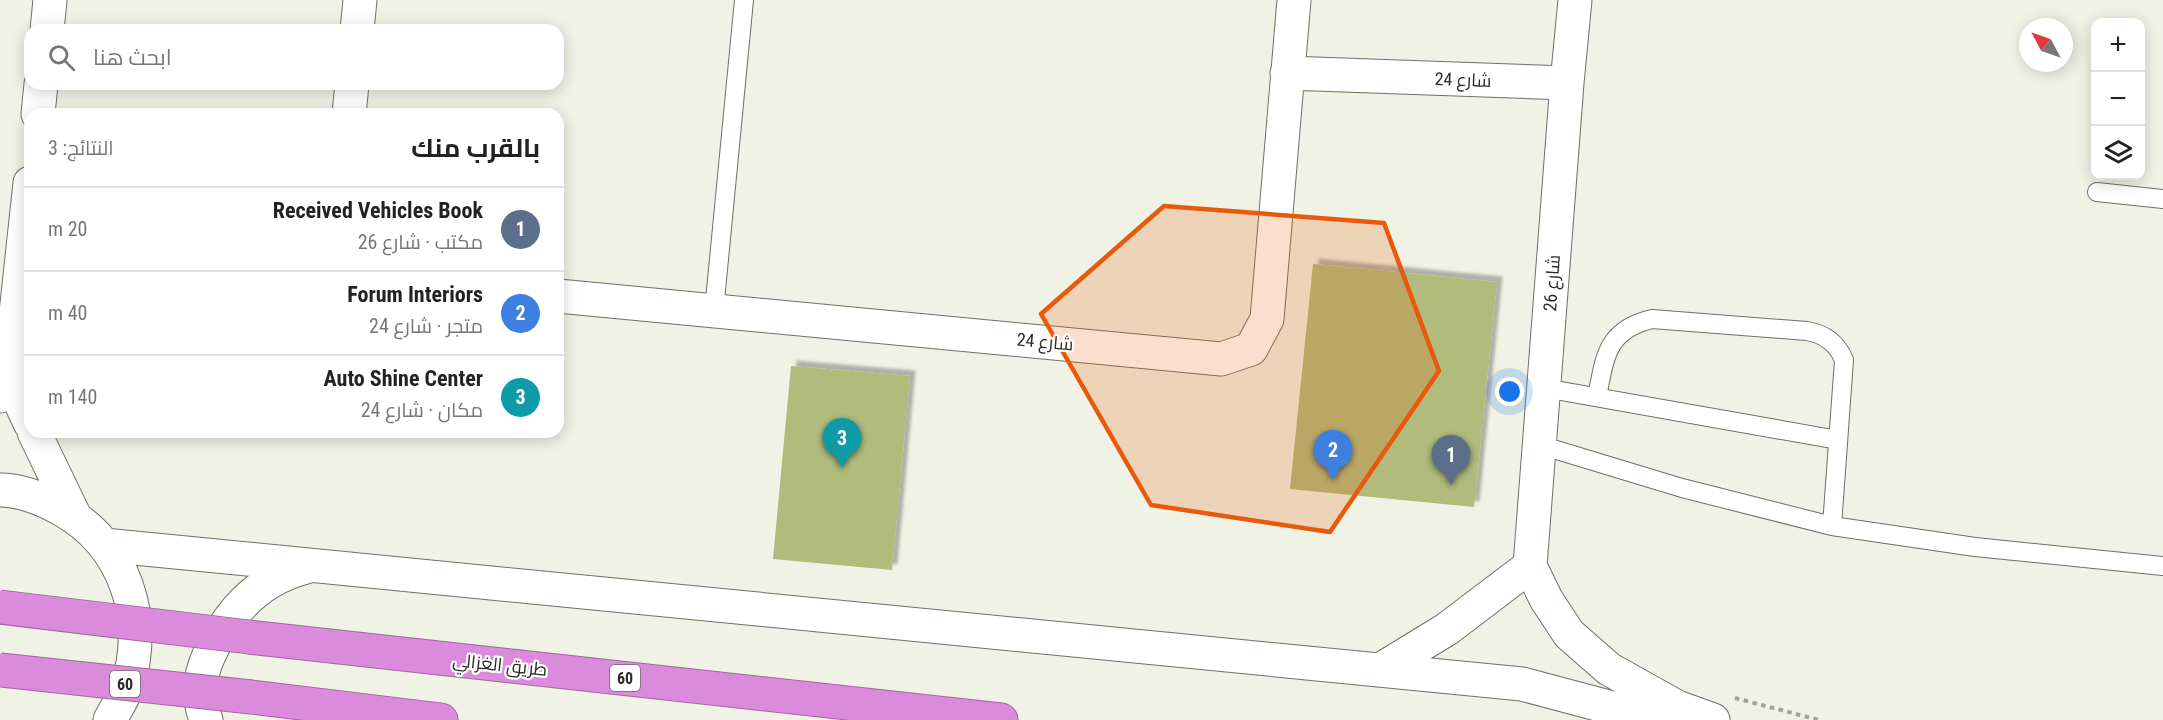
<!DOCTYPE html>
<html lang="ar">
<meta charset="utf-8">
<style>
:root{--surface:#fff;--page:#f2f2f2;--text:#222;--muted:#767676;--line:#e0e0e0;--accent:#111827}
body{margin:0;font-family:"Roboto Condensed",Cairo,sans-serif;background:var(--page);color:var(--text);direction:rtl}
.controls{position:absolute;right:18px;top:18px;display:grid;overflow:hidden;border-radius:12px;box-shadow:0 3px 15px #0003}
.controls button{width:54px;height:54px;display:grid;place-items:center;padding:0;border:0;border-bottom:2px solid var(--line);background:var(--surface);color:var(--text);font:30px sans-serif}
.compass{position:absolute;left:2019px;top:18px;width:54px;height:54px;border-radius:50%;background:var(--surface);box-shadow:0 3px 15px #0003;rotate:311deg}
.you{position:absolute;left:1510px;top:392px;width:21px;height:21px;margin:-15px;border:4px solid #fff;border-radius:50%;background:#1a73e8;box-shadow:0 0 0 9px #1a73e833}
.badge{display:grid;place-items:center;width:39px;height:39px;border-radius:50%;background:var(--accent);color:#fff;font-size:20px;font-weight:700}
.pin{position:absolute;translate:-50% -50px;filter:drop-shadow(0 2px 3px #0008)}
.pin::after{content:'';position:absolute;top:32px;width:21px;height:18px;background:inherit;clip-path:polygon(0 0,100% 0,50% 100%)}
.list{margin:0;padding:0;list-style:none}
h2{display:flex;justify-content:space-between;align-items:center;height:78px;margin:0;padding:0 24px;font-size:26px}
h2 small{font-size:20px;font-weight:400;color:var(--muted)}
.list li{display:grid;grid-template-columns:39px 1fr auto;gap:18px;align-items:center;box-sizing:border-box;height:84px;padding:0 24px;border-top:2px solid var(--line)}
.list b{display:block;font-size:22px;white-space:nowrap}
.list p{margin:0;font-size:20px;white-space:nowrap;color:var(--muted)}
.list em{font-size:20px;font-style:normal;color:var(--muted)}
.icon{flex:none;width:33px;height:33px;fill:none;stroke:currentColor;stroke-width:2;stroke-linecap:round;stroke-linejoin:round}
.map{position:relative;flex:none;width:2163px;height:720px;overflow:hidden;direction:ltr}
.search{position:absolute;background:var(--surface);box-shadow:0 3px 15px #0003;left:24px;top:24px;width:540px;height:66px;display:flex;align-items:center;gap:15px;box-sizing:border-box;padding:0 21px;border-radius:18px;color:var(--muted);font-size:22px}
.panel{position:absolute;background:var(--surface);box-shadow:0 3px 15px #0003;left:24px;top:108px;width:540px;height:330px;border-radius:18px;direction:rtl}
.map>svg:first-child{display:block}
.building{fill:#b0bb7b;filter:url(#shadow)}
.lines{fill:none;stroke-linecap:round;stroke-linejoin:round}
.service-casing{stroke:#6e7164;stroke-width:20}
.minor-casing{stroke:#6e7164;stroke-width:35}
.motorway-casing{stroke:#9d699b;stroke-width:35}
.path{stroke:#a0a398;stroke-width:4;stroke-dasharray:4.5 4.5;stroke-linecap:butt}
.service{stroke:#fff;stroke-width:18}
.minor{stroke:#fff;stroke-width:33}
.motorway{stroke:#db8bdb;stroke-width:33}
.motorway-bridge-casing{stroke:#9d699b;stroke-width:35;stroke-linecap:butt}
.motorway-bridge{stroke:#db8bdb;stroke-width:33}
.marked{fill:#e8590c;fill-opacity:0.2;stroke:#e8590c;stroke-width:4.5;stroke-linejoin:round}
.labels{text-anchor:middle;stroke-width:4.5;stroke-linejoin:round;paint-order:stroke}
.shield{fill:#fff;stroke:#6a6b66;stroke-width:1.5}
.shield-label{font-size:16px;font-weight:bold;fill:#2a2b25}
.street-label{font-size:18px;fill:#2a2b25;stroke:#fff}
</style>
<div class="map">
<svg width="2163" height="720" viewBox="0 0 2163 720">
<defs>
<filter id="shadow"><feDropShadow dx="5.5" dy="-5.5" stdDeviation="1.5" flood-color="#0004"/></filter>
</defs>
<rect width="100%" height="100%" fill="#eff2e4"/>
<!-- building -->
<path class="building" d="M 1313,264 L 1497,282 L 1474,507 L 1290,489 Z
M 791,366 L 910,376 L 892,570 L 773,559 Z"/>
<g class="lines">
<defs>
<path id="service" d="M 2097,192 L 2163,199
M 714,311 L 744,0
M 1544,388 L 1838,440
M 1597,397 C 1605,357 1606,330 1652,319 L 1807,331 C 1825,334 1837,343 1844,360 L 1832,526
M 1540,445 L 1682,488 L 1832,526 L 1975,547 L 2163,566"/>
<path id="minor" d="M 1575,0 L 1567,83 L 1530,566 L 1546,599 L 1569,634 L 1609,669 L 1677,707 L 1713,720
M 47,30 L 50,0
M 357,30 L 360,0
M 1287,73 L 1567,83
M 38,114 L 41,84
M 349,114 L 352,84
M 558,296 L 1221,359 L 1251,349 L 1267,319 L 1294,0
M 9,378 L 30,423
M 0,396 L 9,378 L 30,183
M 34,432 L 75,517
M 0,490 C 21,490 43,499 61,509 C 126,545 149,619 127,687 C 123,699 115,710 110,720
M 104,545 L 1522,684 L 1657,720
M 1380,670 L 1447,629 L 1530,566
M 206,720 C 196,692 200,671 214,645 C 234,605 263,578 306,567"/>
<path id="motorway" d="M 249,637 L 1001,720
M 251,697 L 441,720"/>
</defs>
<!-- service casing -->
<use href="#service" class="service-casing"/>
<!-- minor casing -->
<use href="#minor" class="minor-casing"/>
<!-- motorway casing -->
<use href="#motorway" class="motorway-casing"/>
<!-- path -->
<path class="path" d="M 1735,698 L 1819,720"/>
<!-- service -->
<use href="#service" class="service"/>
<!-- minor -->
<use href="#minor" class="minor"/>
<!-- motorway -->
<use href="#motorway" class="motorway"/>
<defs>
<path id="motorway-bridge" d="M 0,607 L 249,637
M 0,670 L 251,697"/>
</defs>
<!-- motorway-bridge casing -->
<use href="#motorway-bridge" class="motorway-bridge-casing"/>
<!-- motorway-bridge -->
<use href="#motorway-bridge" class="motorway-bridge"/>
</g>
<!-- marked area -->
<path class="marked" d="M 1164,206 L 1384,223 L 1439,371 L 1330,532 L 1151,505 L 1041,314 Z"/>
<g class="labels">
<!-- shield labels -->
<g class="shield">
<rect x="610" y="665" width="30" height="26" rx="4.5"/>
<rect x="110" y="671" width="30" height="26" rx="4.5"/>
</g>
<g class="shield-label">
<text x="625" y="684">60</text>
<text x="125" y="690">60</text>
</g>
<!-- street labels -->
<g class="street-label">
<text transform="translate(1463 80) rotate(2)" y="6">شارع 24</text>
<text transform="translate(1552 283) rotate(-86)" y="6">شارع 26</text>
<text transform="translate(1045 342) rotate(5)" y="6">شارع 24</text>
<text transform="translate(500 665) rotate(6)" y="6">طريق الغزالي</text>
</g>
</g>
</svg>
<div class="controls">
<button>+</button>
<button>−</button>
<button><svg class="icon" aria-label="layers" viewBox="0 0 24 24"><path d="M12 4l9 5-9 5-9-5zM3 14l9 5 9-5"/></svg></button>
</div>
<svg class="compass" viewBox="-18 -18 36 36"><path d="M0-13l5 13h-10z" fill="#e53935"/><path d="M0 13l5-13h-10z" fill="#767676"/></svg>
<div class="you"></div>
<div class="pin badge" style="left:1451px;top:485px;background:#5c6f8a">1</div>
<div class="pin badge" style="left:1333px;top:480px;background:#3f7fe0">2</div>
<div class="pin badge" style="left:842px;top:468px;background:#0f9aa8">3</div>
<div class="search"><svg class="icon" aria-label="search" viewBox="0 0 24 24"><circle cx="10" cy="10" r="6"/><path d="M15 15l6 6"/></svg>ابحث هنا</div>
<section class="panel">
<h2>بالقرب منك<small>النتائج: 3</small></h2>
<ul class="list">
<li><span class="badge" style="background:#5c6f8a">1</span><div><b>Received Vehicles Book</b><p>مكتب · شارع 26</p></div><em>20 m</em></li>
<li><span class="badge" style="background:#3f7fe0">2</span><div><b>Forum Interiors</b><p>متجر · شارع 24</p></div><em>40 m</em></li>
<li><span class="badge" style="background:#0f9aa8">3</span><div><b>Auto Shine Center</b><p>مكان · شارع 24</p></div><em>140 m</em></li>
</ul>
</section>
</div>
